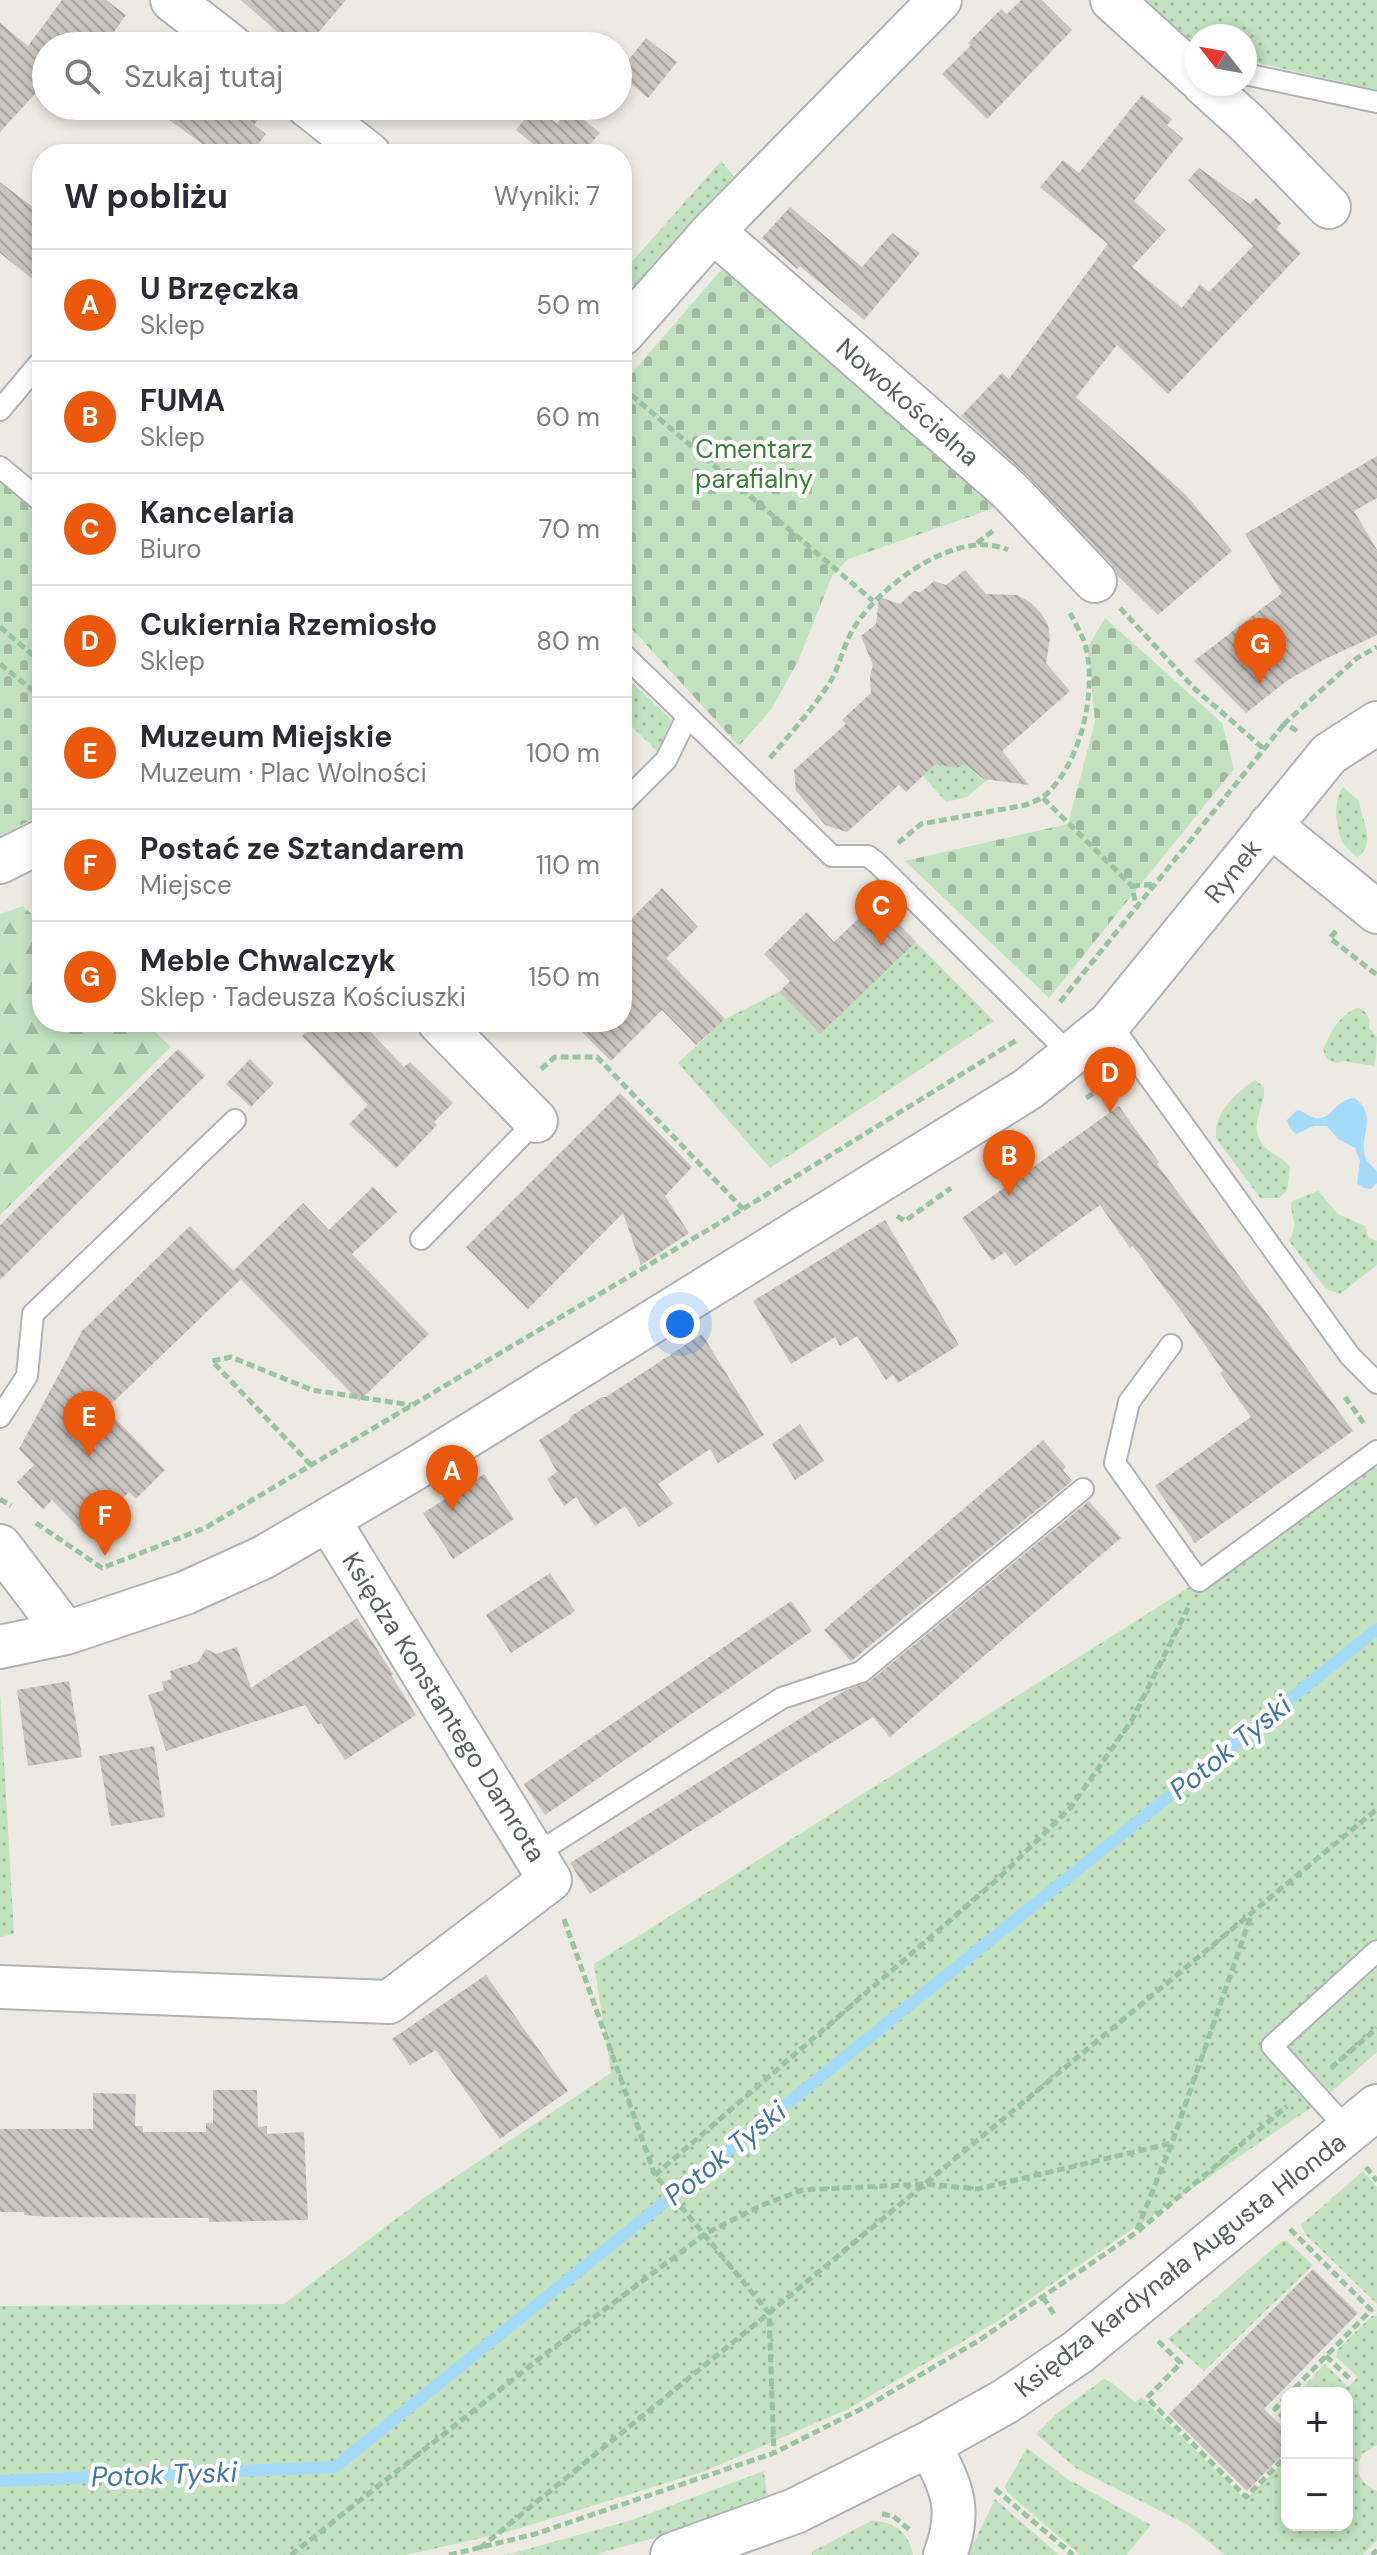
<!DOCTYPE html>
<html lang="pl">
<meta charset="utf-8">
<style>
:root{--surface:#fff;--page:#f2f2f3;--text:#2b2b33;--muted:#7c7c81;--line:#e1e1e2;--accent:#ea580c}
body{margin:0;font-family:"DM Sans",sans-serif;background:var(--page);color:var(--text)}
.controls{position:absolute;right:24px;bottom:24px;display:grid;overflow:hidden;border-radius:16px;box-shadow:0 4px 12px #0003}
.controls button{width:72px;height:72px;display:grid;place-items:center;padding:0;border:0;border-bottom:2px solid var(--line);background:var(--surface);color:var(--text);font:40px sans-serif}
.compass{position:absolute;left:1185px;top:24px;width:72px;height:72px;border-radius:50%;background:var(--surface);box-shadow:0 4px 12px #0003;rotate:301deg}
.you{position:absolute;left:680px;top:1324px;width:28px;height:28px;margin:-20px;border:6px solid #fff;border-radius:50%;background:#1a73e8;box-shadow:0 0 0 12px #1a73e833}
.badge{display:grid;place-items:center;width:52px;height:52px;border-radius:50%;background:var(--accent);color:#fff;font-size:26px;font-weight:700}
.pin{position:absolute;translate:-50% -66px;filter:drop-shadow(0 2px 4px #0008)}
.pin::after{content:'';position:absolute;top:42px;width:28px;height:24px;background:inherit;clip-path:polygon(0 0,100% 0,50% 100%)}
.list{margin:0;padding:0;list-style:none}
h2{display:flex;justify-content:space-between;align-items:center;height:104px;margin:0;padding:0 32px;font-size:34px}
h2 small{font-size:26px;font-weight:400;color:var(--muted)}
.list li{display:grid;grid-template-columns:52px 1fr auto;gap:24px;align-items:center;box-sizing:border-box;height:112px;padding:0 32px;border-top:2px solid var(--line)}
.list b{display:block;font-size:30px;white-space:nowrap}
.list p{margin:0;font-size:26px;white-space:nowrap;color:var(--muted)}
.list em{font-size:26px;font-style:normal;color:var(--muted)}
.icon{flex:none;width:44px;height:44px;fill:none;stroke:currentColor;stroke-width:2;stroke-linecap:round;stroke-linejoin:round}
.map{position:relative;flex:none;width:1377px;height:2555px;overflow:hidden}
.search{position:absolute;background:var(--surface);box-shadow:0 4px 12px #0003;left:32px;top:32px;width:600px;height:88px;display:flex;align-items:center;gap:20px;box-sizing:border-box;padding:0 28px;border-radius:44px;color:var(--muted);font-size:30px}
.panel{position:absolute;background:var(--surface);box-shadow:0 4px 12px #0003;left:32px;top:144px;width:600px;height:888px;border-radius:32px}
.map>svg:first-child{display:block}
.grass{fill:url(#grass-dots)}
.forest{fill:url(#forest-firs)}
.cemetery{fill:url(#cemetery-stones)}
.water{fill:#a5dbf9}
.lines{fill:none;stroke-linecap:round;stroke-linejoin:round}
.stream{stroke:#a5dbf9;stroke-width:12}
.building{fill:url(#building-back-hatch)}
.service-casing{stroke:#afb3b7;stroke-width:24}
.minor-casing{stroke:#afb3b7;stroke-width:46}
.tertiary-casing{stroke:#afb3b7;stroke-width:48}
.path{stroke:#9ac3a2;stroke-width:5;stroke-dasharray:8 4;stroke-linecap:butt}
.service{stroke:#fff;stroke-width:20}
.minor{stroke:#fff;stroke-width:42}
.tertiary{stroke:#fff;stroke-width:44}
.labels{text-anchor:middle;stroke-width:8;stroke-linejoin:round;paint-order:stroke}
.street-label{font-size:26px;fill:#5a5e62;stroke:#fff}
.park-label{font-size:26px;fill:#3c813a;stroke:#fff}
.water-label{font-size:28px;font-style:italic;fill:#4177a1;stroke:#fff}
</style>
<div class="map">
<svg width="1377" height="2555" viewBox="0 0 1377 2555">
<defs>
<pattern id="grass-dots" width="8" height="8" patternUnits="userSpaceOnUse" patternTransform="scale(2)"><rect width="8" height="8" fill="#c2e2c0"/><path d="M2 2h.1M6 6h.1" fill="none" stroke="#a1ba9f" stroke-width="1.8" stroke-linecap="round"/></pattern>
<pattern id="forest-firs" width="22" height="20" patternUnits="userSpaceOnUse" patternTransform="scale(2)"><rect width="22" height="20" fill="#c2e2c0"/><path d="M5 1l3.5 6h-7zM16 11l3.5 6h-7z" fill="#a1ba9f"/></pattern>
<pattern id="cemetery-stones" width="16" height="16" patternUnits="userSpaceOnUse" patternTransform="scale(2)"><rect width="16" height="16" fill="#c2e2c0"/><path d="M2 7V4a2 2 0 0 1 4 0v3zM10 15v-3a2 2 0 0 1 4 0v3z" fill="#a1ba9f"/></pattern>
<pattern id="building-back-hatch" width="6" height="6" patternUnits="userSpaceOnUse" patternTransform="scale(2)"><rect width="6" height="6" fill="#c8c4bf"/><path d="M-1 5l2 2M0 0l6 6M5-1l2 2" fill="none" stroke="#a5a29f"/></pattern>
</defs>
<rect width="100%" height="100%" fill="#ece9e2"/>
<!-- grass -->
<path class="grass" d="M 1140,0 L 1377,0 L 1377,90 L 1245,60 L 1245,36 L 1197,36 L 1197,48 L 1192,47 Z
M 721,161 L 736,179 L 622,312 L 622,273 Z
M 622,673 L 671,720 L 658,752 L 622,717 Z
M 951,741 L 988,779 L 967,797 L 946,802 L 918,770 Z
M 1343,787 L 1359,801 C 1362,822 1377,843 1357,858 C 1352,853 1347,848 1343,843 C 1335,829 1333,800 1343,787 Z
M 916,942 L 994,1021 L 770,1168 L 678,1063 L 725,1019 L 779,992 L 820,1034 Z
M 1359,1008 C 1368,1013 1371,1018 1369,1028 L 1377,1037 L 1375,1066 L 1343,1061 L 1336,1063 L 1327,1059 L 1323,1050 C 1329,1034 1342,1011 1359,1008 Z
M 1255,1080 L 1264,1087 C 1266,1106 1249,1122 1261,1142 C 1268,1154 1282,1156 1290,1167 L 1287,1191 L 1279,1198 L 1260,1198 L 1216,1138 C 1214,1113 1235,1093 1255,1080 Z
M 1318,1191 L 1338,1214 L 1365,1226 L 1368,1237 L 1377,1241 L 1377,1265 L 1340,1294 L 1326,1289 L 1289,1241 C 1301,1218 1288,1217 1292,1201 Z
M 1369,1456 L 1377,1469 L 1377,2052 L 1321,2101 L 996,2322 L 848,2409 L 705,2471 L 504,2533 L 406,2555 L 0,2555 L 0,2306 L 284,2304 L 421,2200 L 611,2073 L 594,1964 L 1199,1581 Z
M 0,1691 L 14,1934 L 0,1937 Z
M 1363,2171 L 1377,2187 L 1377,2304 L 1306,2235 L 1301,2225 Z
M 1282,2241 L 1287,2241 L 1313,2265 L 1204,2371 L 1168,2339 Z
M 1372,2316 L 1377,2316 L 1377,2445 L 1362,2454 C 1354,2471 1360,2484 1377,2491 L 1377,2540 L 1362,2555 L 1225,2555 L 1188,2525 L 1077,2469 L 1036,2434 L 1056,2414 L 1104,2379 L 1111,2382 L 1135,2402 L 1141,2397 L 1246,2500 L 1287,2458 L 1287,2525 L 1347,2525 L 1347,2393 L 1297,2393 L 1325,2364 L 1348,2387 L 1358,2377 L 1336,2357 L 1338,2349 Z
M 1027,2448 L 1066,2478 L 1151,2525 L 1126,2555 L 1080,2555 L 1006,2491 L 1005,2486 Z
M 764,2471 L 767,2495 L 654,2538 L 594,2555 L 506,2555 L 632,2520 Z
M 995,2499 L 1059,2555 L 1060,2555 L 968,2555 Z
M 871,2521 C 895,2521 908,2532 913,2555 L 812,2555 L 811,2552 Z"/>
<!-- forest -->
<path class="forest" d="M 23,906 L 42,924 L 42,1022 L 145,1022 L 171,1047 L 0,1215 L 0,914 Z"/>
<!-- cemetery -->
<path class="cemetery" d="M 727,263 L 1006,504 L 848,559 L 832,576 L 798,661 L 772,708 L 739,746 L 622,618 L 622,385 Z
M 0,481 L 42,515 L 42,814 L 0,836 Z
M 1105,618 L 1222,723 L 1234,769 L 1049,998 L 905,861 L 1068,824 L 1095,722 L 1088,647 Z"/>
<!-- water -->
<path class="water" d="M 1354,1098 C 1377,1113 1362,1132 1364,1151 C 1365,1162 1372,1165 1377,1172 L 1377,1183 L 1371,1189 L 1364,1188 L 1357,1183 L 1360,1161 L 1355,1148 L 1338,1139 L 1327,1126 L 1314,1126 L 1296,1134 L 1290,1128 L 1287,1120 L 1297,1110 C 1304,1111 1307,1116 1315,1118 C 1332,1121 1334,1100 1354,1098 Z"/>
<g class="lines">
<!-- stream -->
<path class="stream" d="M 0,2481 L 335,2467 L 1377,1629"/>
</g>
<!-- building -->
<path class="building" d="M 62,0 L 106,0 L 126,15 L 104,46 L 46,46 L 46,82 L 0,132 L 0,23 L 28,46 Z
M 241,0 L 346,0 L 307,46 L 293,46 Z
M 1021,0 L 1042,0 L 1072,30 L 987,119 L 942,74 L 971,45 L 968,43 L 1001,9 L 1007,14 Z
M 646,38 L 677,62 L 648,98 L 618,73 Z
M 1142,95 L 1172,119 L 1167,125 L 1183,139 L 1134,201 L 1166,230 L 1132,267 L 1182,308 L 1200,284 L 1209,292 L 1253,246 L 1188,180 L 1199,168 L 1250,204 L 1256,198 L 1281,223 L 1276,229 L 1301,253 L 1168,394 L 1117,345 L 1076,397 L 1186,495 L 1232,551 L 1158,615 L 1118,576 L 1112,565 L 1027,475 L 961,416 L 1002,373 L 1009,379 L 1108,244 L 1040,187 L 1063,160 L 1079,173 Z
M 150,106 L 268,106 L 254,125 L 266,134 L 251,154 L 216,154 Z
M 535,106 L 557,124 L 570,108 L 600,133 L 587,148 L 595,154 L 534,154 L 538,148 L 516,130 Z
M 0,182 L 42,214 L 42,287 L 0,253 Z
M 790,207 L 862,267 L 892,233 L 920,253 L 864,320 L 800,266 L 797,269 L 762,238 Z
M 1377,456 L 1377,498 L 1354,511 L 1377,550 L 1377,635 L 1323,660 L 1288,680 L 1246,713 L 1194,661 L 1282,593 L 1245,534 Z
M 965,570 L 986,594 L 1017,595 L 1030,602 L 1041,613 L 1048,625 L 1050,638 L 1046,663 L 1070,691 L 1002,751 L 1029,785 L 984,779 L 965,764 L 957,768 L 935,764 L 906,792 L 899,785 L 847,832 L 825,825 L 796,791 L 794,770 L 846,724 L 842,720 L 871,693 L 870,676 L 873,665 L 861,636 L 876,624 L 879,597 L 900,604 L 914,591 L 921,592 L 934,581 L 946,585 Z
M 662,888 L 698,927 L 666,958 L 725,1019 L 696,1045 L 662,1010 L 611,1061 L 572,1022 L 622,1022 L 622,928 Z
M 877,901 L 916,942 L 820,1034 L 779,992 L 790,981 L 764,954 L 807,912 L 834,942 Z
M 317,1022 L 361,1022 L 404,1067 L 410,1062 L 453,1103 L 434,1122 L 437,1125 L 396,1168 L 349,1124 L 368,1105 L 302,1036 Z
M 178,1049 L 205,1076 L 0,1280 L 0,1225 Z
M 250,1059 L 274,1083 L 251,1107 L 226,1084 Z
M 620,1093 L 692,1167 L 665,1196 L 689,1233 L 641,1265 L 623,1213 L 528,1309 L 466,1247 Z
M 1119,1106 L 1159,1162 L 1157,1164 L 1353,1431 L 1195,1543 L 1155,1486 L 1251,1417 L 1220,1373 L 1223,1371 L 1184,1315 L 1133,1246 L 1130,1248 L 1100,1205 L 1015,1266 L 1005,1252 L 992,1261 L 962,1218 Z
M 373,1187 L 397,1212 L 352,1254 L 429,1334 L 359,1401 L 233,1271 L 303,1203 L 329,1230 Z
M 885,1220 L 959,1345 L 898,1383 L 893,1375 L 886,1380 L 857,1336 L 840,1346 L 835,1337 L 791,1364 L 753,1301 Z
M 190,1226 L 241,1279 L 106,1409 L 165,1470 L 136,1499 L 129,1492 L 85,1534 L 52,1500 L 43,1509 L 17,1482 L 34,1465 L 19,1449 L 82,1331 Z
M 702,1334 L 764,1435 L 718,1463 L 710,1449 L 658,1484 L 673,1504 L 639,1527 L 625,1506 L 595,1526 L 576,1497 L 564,1506 L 547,1479 L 557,1472 L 539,1440 L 569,1421 L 571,1416 L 602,1397 L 606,1397 Z
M 800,1424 L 824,1461 L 795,1480 L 772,1444 Z
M 1043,1440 L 1066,1467 L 1063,1470 L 1072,1481 L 851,1661 L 824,1630 Z
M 484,1474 L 514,1519 L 453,1559 L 423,1513 Z
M 1089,1501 L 1121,1538 L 890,1737 L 873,1717 L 590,1894 L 570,1863 L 844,1691 L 869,1682 Z
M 550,1573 L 575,1611 L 511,1653 L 486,1615 Z
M 791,1601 L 812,1631 L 545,1815 L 524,1784 Z
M 357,1618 L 393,1674 L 391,1675 L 416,1715 L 345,1760 L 321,1723 L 318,1725 L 305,1705 L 166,1751 L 148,1695 L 164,1690 L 162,1682 L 172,1679 L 170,1671 L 198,1662 L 206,1649 L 216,1654 L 237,1647 L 251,1688 Z
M 69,1681 L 82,1757 L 28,1766 L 17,1690 Z
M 154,1746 L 165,1817 L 111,1826 L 99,1756 Z
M 486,1975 L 568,2091 L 500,2139 L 436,2050 L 410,2065 L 392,2039 Z
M 213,2090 L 257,2090 L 258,2127 L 267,2126 L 267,2134 L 304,2132 L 308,2220 L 209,2222 L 209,2218 L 49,2217 L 24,2215 L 24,2212 L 0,2212 L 0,2129 L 93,2129 L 93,2093 L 136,2094 L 135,2126 L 143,2126 L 143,2132 L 206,2132 L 206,2123 L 213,2123 Z
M 1313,2269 L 1358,2313 L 1264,2409 L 1287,2431 L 1287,2450 L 1247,2491 L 1169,2414 Z"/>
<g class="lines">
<defs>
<path id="service" d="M 1245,74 L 1377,102
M 0,410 L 42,360
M 0,467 L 42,502
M 622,653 L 832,856 L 868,856 L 877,863 L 1071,1055
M 622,804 L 666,760 L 687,717
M 1110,1023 L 1350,1356 L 1377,1383
M 421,1239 L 536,1121
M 1171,1345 L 1129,1402 L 1115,1463 L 1199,1581 L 1377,1451
M 0,1417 L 27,1376 L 33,1314 L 235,1120
M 534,1855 L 782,1698 L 861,1672 L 1083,1489
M 1349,2131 L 1272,2046 L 1377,1951"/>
<path id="minor" d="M 172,0 L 231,46
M 1112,0 L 1197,77
M 1204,84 L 1248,124 L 1329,207
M 308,106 L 369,154
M 713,231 L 1010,491 L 1095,581
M 622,334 L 713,231 L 940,0
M 1270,825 L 1377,912
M 0,862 L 42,841
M 439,1022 L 536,1121
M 0,1546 L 66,1633
M 0,1647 L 66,1633 L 185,1593 L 264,1557 L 421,1465 L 1028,1089 L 1110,1023 L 1329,754 L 1377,723
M 0,1987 L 389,2002 L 550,1880 L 329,1521
M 929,2444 C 951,2487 963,2507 945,2555"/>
<path id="tertiary" d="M 673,2555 L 795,2511 L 929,2444 L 1006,2401 L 1078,2352 L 1377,2107"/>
</defs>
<!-- service casing -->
<use href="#service" class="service-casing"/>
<!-- minor casing -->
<use href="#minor" class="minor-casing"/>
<!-- tertiary casing -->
<use href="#tertiary" class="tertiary-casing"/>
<!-- path -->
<path class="path" d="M 622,387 L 873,601
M 977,543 L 994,530
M 1120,608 L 1195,689 L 1264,749
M 0,627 L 42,663
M 0,664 L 42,698
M 1297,731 L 1285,723 L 1357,658 L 1377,647
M 770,758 C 789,735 810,712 827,687 C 840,668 843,644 855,626 C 881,585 958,527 1008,550
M 1043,798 L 1132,886 L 1136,906
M 898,843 L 921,824 L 1026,805 C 1031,802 1039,800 1043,797 C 1081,766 1099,687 1084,641 C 1080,632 1075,622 1070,613
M 1132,886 L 1155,884
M 1336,931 L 1330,938 L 1377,975
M 1060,1002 L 1285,723
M 541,1069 L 555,1057 L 597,1057 L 743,1209
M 1086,1098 L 1115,1081
M 897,1216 L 905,1221 L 951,1188
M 1345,1397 L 1365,1425
M 311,1465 L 212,1361 L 231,1357 L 312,1390 L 411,1405
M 0,1499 L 11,1506
M 36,1523 L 102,1568 L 205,1528 L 743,1209 L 1017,1040
M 564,1919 L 655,2175 L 769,2313 L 774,2453
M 1331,2068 L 1377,2028
M 1366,2167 L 1377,2181
M 655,2175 L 999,1878 L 1071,1807 L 1132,1720 L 1188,1608
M 1290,2229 L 1371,2310 L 1290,2393
M 1137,2230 L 1172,2143 L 1252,1913
M 1043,2297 L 1055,2316
M 1158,2341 L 1181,2363 L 1147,2398 L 1246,2497 L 1287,2455
M 1326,2356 L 1350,2379
M 1287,2396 L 1275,2409 L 1287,2421
M 995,2489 L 1073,2555
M 882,2514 L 893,2516 L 911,2531
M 480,2548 L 769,2313 L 1377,1809
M 291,2555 L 544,2355 L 705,2234 L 760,2206 L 802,2190 L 925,2184 L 978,2189 L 1172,2143
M 449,2555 L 535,2534 L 774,2453 L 869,2405 L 978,2341 L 1137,2232 L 1287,2106
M 1372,2555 L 1377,2550"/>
<!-- service -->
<use href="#service" class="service"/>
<!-- minor -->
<use href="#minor" class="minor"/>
<!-- tertiary -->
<use href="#tertiary" class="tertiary"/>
</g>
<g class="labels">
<!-- street labels -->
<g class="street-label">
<text transform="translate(908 402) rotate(41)" y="9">Nowokościelna</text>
<text transform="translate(1233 871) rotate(-51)" y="9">Rynek</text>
<text transform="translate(444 1707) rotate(58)" y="9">Księdza Konstantego Damrota</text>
<text transform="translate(1180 2265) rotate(-38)" y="9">Księdza kardynała Augusta Hlonda</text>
</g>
<!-- park labels -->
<g class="park-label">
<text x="754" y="458">Cmentarz<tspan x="754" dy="30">parafialny</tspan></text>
</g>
<!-- water labels -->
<g class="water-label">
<text transform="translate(1230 1747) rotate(-39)" y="10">Potok Tyski</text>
<text transform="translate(725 2153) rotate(-39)" y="10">Potok Tyski</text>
<text transform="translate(164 2474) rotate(-2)" y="10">Potok Tyski</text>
</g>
</g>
</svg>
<div class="controls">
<button>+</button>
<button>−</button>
</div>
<svg class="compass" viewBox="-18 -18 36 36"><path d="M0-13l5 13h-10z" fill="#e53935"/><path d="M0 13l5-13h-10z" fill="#7c7c81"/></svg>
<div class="you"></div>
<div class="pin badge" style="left:452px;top:1511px">A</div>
<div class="pin badge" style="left:1009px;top:1196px">B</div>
<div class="pin badge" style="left:881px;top:946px">C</div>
<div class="pin badge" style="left:1110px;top:1113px">D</div>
<div class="pin badge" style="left:89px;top:1457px">E</div>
<div class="pin badge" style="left:105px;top:1556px">F</div>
<div class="pin badge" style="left:1260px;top:684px">G</div>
<div class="search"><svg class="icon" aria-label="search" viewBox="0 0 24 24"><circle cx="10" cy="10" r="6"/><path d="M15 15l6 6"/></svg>Szukaj tutaj</div>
<section class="panel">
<h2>W pobliżu<small>Wyniki: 7</small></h2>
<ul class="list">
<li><span class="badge">A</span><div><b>U Brzęczka</b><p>Sklep</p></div><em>50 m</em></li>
<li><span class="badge">B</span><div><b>FUMA</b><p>Sklep</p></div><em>60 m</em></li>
<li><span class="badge">C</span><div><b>Kancelaria</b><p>Biuro</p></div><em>70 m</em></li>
<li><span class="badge">D</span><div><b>Cukiernia Rzemiosło</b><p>Sklep</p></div><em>80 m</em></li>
<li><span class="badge">E</span><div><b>Muzeum Miejskie</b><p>Muzeum · Plac Wolności</p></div><em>100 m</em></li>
<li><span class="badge">F</span><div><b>Postać ze Sztandarem</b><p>Miejsce</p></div><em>110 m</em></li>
<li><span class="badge">G</span><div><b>Meble Chwalczyk</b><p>Sklep · Tadeusza Kościuszki</p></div><em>150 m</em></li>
</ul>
</section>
</div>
